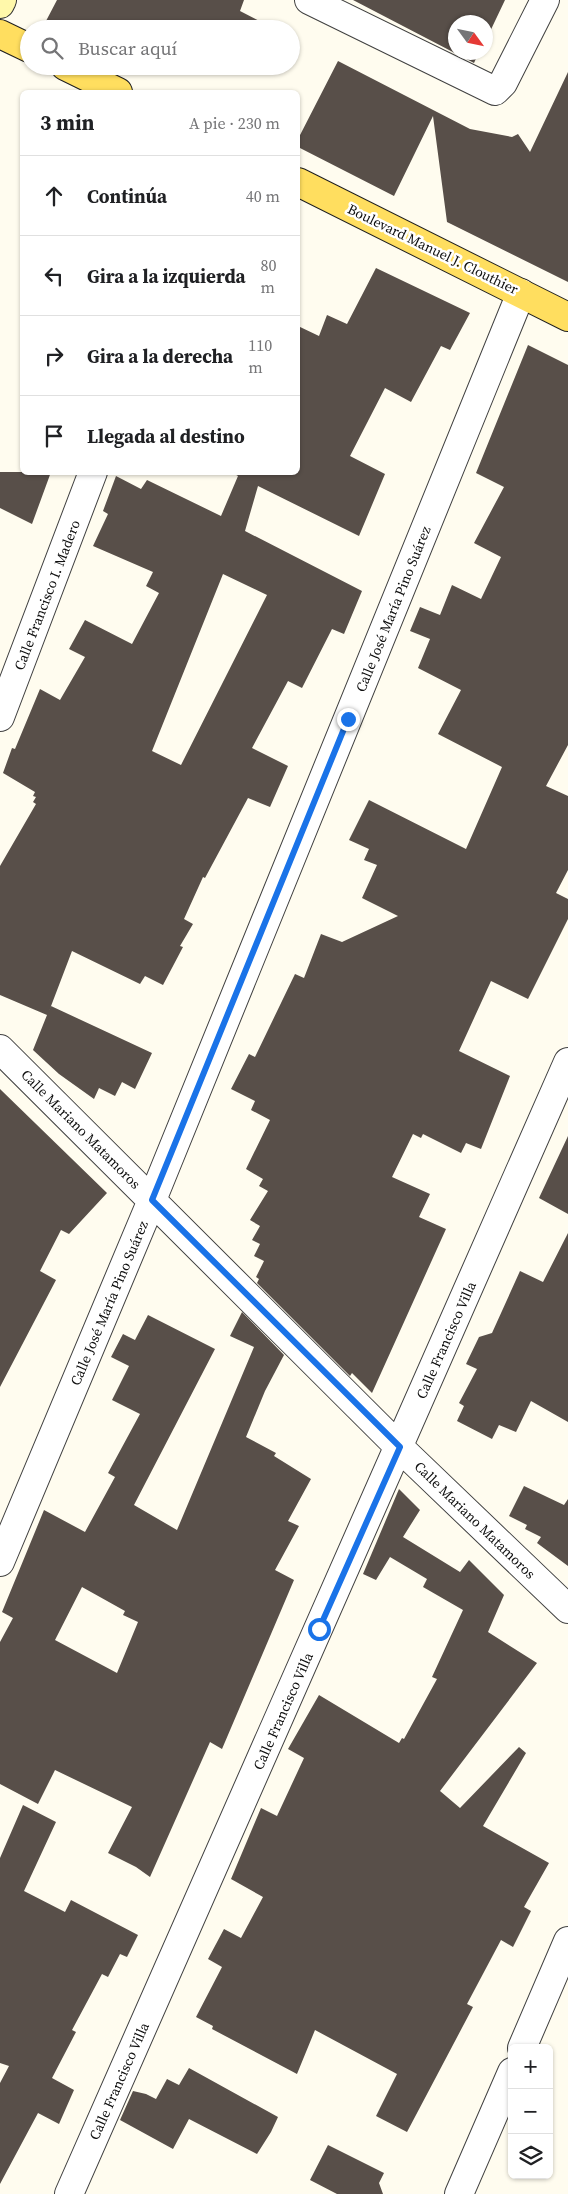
<!DOCTYPE html>
<html lang="es">
<meta charset="utf-8">
<style>
:root{--surface:#fff;--page:#f2f2f2;--text:#202124;--muted:#757577;--line:#e0e0e0}
body{margin:0;font-family:"Source Serif 4",serif;background:var(--page);color:var(--text)}
.controls{position:absolute;right:15px;bottom:15px;display:grid;overflow:hidden;border-radius:8px;box-shadow:0 1px 4px #0004}
.controls button{width:45px;height:45px;display:grid;place-items:center;padding:0;border:0;border-bottom:1px solid var(--line);background:var(--surface);color:var(--text);font:25px sans-serif}
.compass{position:absolute;left:448px;top:15px;width:45px;height:45px;border-radius:50%;background:var(--surface);box-shadow:0 1px 4px #0004;rotate:123deg}
.stop{position:absolute;width:15px;height:15px;margin:-11px;border:4px solid #1a73e8;border-radius:50%;background:#fff}
.stop.end{background:#1a73e8;border-color:#fff;box-shadow:0 1px 5px #0008}
.list{margin:0;padding:0;list-style:none}
h2{display:flex;justify-content:space-between;align-items:center;height:65px;margin:0;padding:0 20px;font-size:21px}
h2 small{font-size:16px;font-weight:400;color:var(--muted)}
.list li{display:grid;grid-template-columns:32px 1fr auto;gap:15px;align-items:center;box-sizing:border-box;height:80px;padding:0 20px;border-top:1px solid var(--line)}
.list b{display:block;font-size:19px;white-space:nowrap}
.list em{font-size:16px;font-style:normal;color:var(--muted)}
.icon{flex:none;width:28px;height:28px;fill:none;stroke:currentColor;stroke-width:2;stroke-linecap:round;stroke-linejoin:round}
.map{position:relative;flex:none;width:568px;height:2194px;overflow:hidden}
.search{position:absolute;background:var(--surface);box-shadow:0 1px 4px #0004;left:20px;top:20px;width:280px;height:55px;display:flex;align-items:center;gap:12px;box-sizing:border-box;padding:0 18px;border-radius:28px;color:var(--muted);font-size:19px}
.panel{position:absolute;background:var(--surface);box-shadow:0 1px 4px #0004;left:20px;top:90px;width:280px;height:385px;border-radius:8px}
.map>svg:first-child{display:block}
.building{fill:#584f49;fill-rule:evenodd}
.lines{fill:none;stroke-linecap:round;stroke-linejoin:round}
.street-casing{stroke:#414141;stroke-width:30}
.secondary-casing{stroke:#303030;stroke-width:30}
.primary-casing{stroke:#1f1f1f;stroke-width:30}
.street{stroke:#fff;stroke-width:28}
.secondary{stroke:#fff8aa;stroke-width:28}
.primary{stroke:#ffde5f;stroke-width:28}
.route{stroke:#1a73e8;stroke-width:6}
.labels{text-anchor:middle;stroke-width:5;stroke-linejoin:round;paint-order:stroke}
.street-label{font-size:14px;fill:#0e0e0e;stroke:#fff}
</style>
<div class="map">
<svg width="568" height="2194" viewBox="0 0 568 2194">
<rect width="100%" height="100%" fill="#fffcef"/>
<!-- building -->
<path class="building" d="M 57,0 L 244,0 L 240,11 L 275,29 L 62,29 L 46,21 Z
M 353,0 L 505,0 L 486,40 L 486,22 L 456,22 L 456,52 L 479,52 L 474,63 Z
M 338,61 L 470,129 L 512,137 L 518,134 L 530,152 L 568,72 L 568,282 L 447,222 L 433,116 L 394,196 L 298,147 L 298,139 Z
M 376,268 L 470,313 L 450,350 L 441,346 L 411,402 L 385,388 L 350,456 L 385,474 L 359,536 L 258,486 L 245,531 L 362,591 L 344,634 L 332,629 L 302,688 L 288,681 L 252,748 L 288,766 L 270,807 L 248,798 L 205,878 L 203,877 L 184,919 L 193,924 L 180,946 L 183,947 L 163,985 L 145,976 L 140,984 L 72,951 L 48,1014 L 51,1006 L 152,1053 L 135,1089 L 122,1082 L 115,1096 L 99,1088 L 94,1099 L 59,1074 L 33,1050 L 47,1015 L 0,995 L 0,866 L 36,804 L 33,802 L 36,797 L 33,796 L 35,792 L 3,773 L 12,748 L 15,749 L 40,689 L 60,700 L 85,657 L 69,649 L 85,620 L 132,644 L 159,593 L 146,586 L 153,572 L 93,546 L 108,514 L 103,511 L 116,476 L 141,489 L 147,480 L 221,516 L 238,476 L 231,472 L 298,472 L 298,326 L 319,336 L 327,315 L 347,324 ZM 223,574 L 267,595 L 181,765 L 152,751 Z
M 528,345 L 568,365 L 568,745 L 546,786 L 568,796 L 568,870 L 556,893 L 568,899 L 568,919 L 528,999 L 491,981 L 459,1051 L 510,1076 L 481,1149 L 466,1143 L 461,1153 L 423,1134 L 421,1138 L 413,1134 L 392,1177 L 430,1194 L 419,1217 L 446,1229 L 372,1393 L 352,1373 L 350,1376 L 257,1283 L 259,1279 L 256,1277 L 264,1261 L 254,1256 L 260,1244 L 252,1240 L 260,1226 L 250,1220 L 268,1191 L 259,1186 L 263,1179 L 246,1169 L 270,1120 L 251,1110 L 255,1101 L 231,1089 L 249,1054 L 255,1057 L 295,974 L 304,978 L 321,934 L 342,942 L 398,916 L 362,898 L 377,865 L 364,860 L 369,849 L 349,840 L 369,800 L 466,849 L 502,767 L 438,734 L 461,690 L 418,668 L 430,639 L 410,631 L 420,607 L 440,615 L 452,585 L 481,599 L 501,557 L 474,543 L 504,487 L 476,473 Z
M 0,472 L 51,472 L 32,524 L 0,508 Z
M 0,1089 L 107,1193 L 69,1234 L 61,1230 L 40,1271 L 56,1280 L 0,1387 Z
M 568,1136 L 568,1214 L 539,1198 Z
M 568,1233 L 568,1422 L 531,1401 L 516,1432 L 499,1425 L 492,1439 L 457,1421 L 464,1406 L 459,1403 L 477,1369 L 466,1364 L 479,1337 L 492,1333 L 520,1271 L 543,1282 Z
M 242,1312 L 284,1355 L 265,1391 L 246,1437 L 276,1453 L 274,1456 L 311,1479 L 288,1521 L 299,1526 L 275,1570 L 294,1580 L 222,1749 L 210,1742 L 150,1877 L 136,1867 L 108,1853 L 132,1807 L 55,1770 L 38,1804 L 0,1784 L 0,1642 L 13,1618 L 2,1612 L 44,1510 L 85,1532 L 115,1477 L 108,1473 L 140,1414 L 112,1400 L 129,1366 L 111,1357 L 123,1334 L 135,1340 L 148,1315 L 215,1349 L 134,1505 L 177,1530 L 254,1347 L 230,1336 ZM 82,1587 L 125,1611 L 123,1615 L 138,1622 L 117,1673 L 55,1640 Z
M 524,1486 L 564,1505 L 568,1499 L 568,1566 L 537,1543 L 541,1537 L 525,1529 L 527,1525 L 509,1516 Z
M 399,1489 L 420,1510 L 403,1537 L 460,1572 L 469,1560 L 504,1595 L 488,1632 L 537,1663 L 440,1791 L 460,1808 L 519,1747 L 526,1753 L 483,1826 L 549,1863 L 524,1907 L 531,1911 L 513,1947 L 501,1940 L 467,2004 L 473,2007 L 407,2132 L 376,2116 L 397,2074 L 315,2030 L 297,2074 L 212,2029 L 213,2026 L 196,2017 L 222,1967 L 208,1959 L 224,1929 L 241,1938 L 263,1897 L 231,1879 L 261,1808 L 277,1816 L 304,1758 L 288,1749 L 319,1695 L 399,1743 L 402,1738 L 404,1739 L 437,1679 L 432,1677 L 463,1610 L 423,1587 L 427,1579 L 390,1557 L 376,1580 L 363,1574 Z
M 23,1805 L 56,1822 L 24,1891 L 65,1912 L 71,1900 L 138,1935 L 127,1957 L 120,1954 L 108,1977 L 102,1974 L 72,2030 L 76,2032 L 52,2078 L 74,2090 L 59,2124 L 38,2113 L 0,2184 L 0,2083 L 9,2066 L 0,2063 L 0,1858 Z
M 189,2068 L 278,2117 L 271,2132 L 257,2154 L 189,2119 L 173,2149 L 120,2120 L 133,2091 L 146,2094 L 156,2099 L 167,2079 L 179,2085 Z
M 328,2145 L 384,2173 L 379,2183 L 383,2194 L 337,2194 L 310,2180 Z"/>
<g class="lines">
<defs>
<path id="street" d="M 309,0 L 495,91 L 503,83 L 545,0
M 0,717 L 93,472
M 0,1049 L 399,1447 L 568,1609
M 0,1562 L 152,1200 L 521,293
M 522,2048 L 568,1941
M 69,2194 L 568,1062
M 459,2194 L 512,2072"/>
<path id="secondary" d="M 0,4 L 2,0"/>
<path id="primary" d="M 0,34 L 29,48
M 65,66 L 118,92
M 298,182 L 568,317"/>
</defs>
<!-- street casing -->
<use href="#street" class="street-casing"/>
<!-- secondary casing -->
<use href="#secondary" class="secondary-casing"/>
<!-- primary casing -->
<use href="#primary" class="primary-casing"/>
<!-- street -->
<use href="#street" class="street"/>
<!-- secondary -->
<use href="#secondary" class="secondary"/>
<!-- primary -->
<use href="#primary" class="primary"/>
</g>
<g class="lines">
<!-- route -->
<path class="route" d="M 319,1629 L 400,1447 L 152,1200 L 348,719"/>
</g>
<g class="labels">
<!-- street labels -->
<g class="street-label">
<text transform="translate(433 249) rotate(26)" y="5">Boulevard Manuel J. Clouthier</text>
<text transform="translate(47 595) rotate(-69)" y="5">Calle Francisco I. Madero</text>
<text transform="translate(393 609) rotate(-68)" y="5">Calle José María Pino Suárez</text>
<text transform="translate(81 1129) rotate(45)" y="5">Calle Mariano Matamoros</text>
<text transform="translate(109 1303) rotate(-67)" y="5">Calle José María Pino Suárez</text>
<text transform="translate(446 1340) rotate(-66)" y="5">Calle Francisco Villa</text>
<text transform="translate(475 1520) rotate(44)" y="5">Calle Mariano Matamoros</text>
<text transform="translate(283 1711) rotate(-66)" y="5">Calle Francisco Villa</text>
<text transform="translate(119 2081) rotate(-66)" y="5">Calle Francisco Villa</text>
</g>
</g>
</svg>
<div class="controls">
<button>+</button>
<button>−</button>
<button><svg class="icon" aria-label="layers" viewBox="0 0 24 24"><path d="M12 4l9 5-9 5-9-5zM3 14l9 5 9-5"/></svg></button>
</div>
<svg class="compass" viewBox="-18 -18 36 36"><path d="M0-13l5 13h-10z" fill="#e53935"/><path d="M0 13l5-13h-10z" fill="#757577"/></svg>
<div class="stop" style="left:319px;top:1629px"></div>
<div class="stop end" style="left:348px;top:719px"></div>
<div class="search"><svg class="icon" aria-label="search" viewBox="0 0 24 24"><circle cx="10" cy="10" r="6"/><path d="M15 15l6 6"/></svg>Buscar aquí</div>
<section class="panel">
<h2>3 min<small>A pie · 230 m</small></h2>
<ul class="list">
<li><svg class="icon" aria-label="ahead" viewBox="0 0 24 24"><path d="M12 20V5M6 11l6-6 6 6"/></svg><div><b>Continúa</b></div><em>40 m</em></li>
<li><svg class="icon" aria-label="left" viewBox="0 0 24 24"><path d="M17 20v-9H6M10 6l-5 5 5 5"/></svg><div><b>Gira a la izquierda</b></div><em>80 m</em></li>
<li><svg class="icon" aria-label="right" viewBox="0 0 24 24"><path d="M7 20v-9h11M14 6l5 5-5 5"/></svg><div><b>Gira a la derecha</b></div><em>110 m</em></li>
<li><svg class="icon" aria-label="arrive" viewBox="0 0 24 24"><path d="M6 21V4h12l-3 4 3 4H6"/></svg><div><b>Llegada al destino</b></div></li>
</ul>
</section>
</div>
